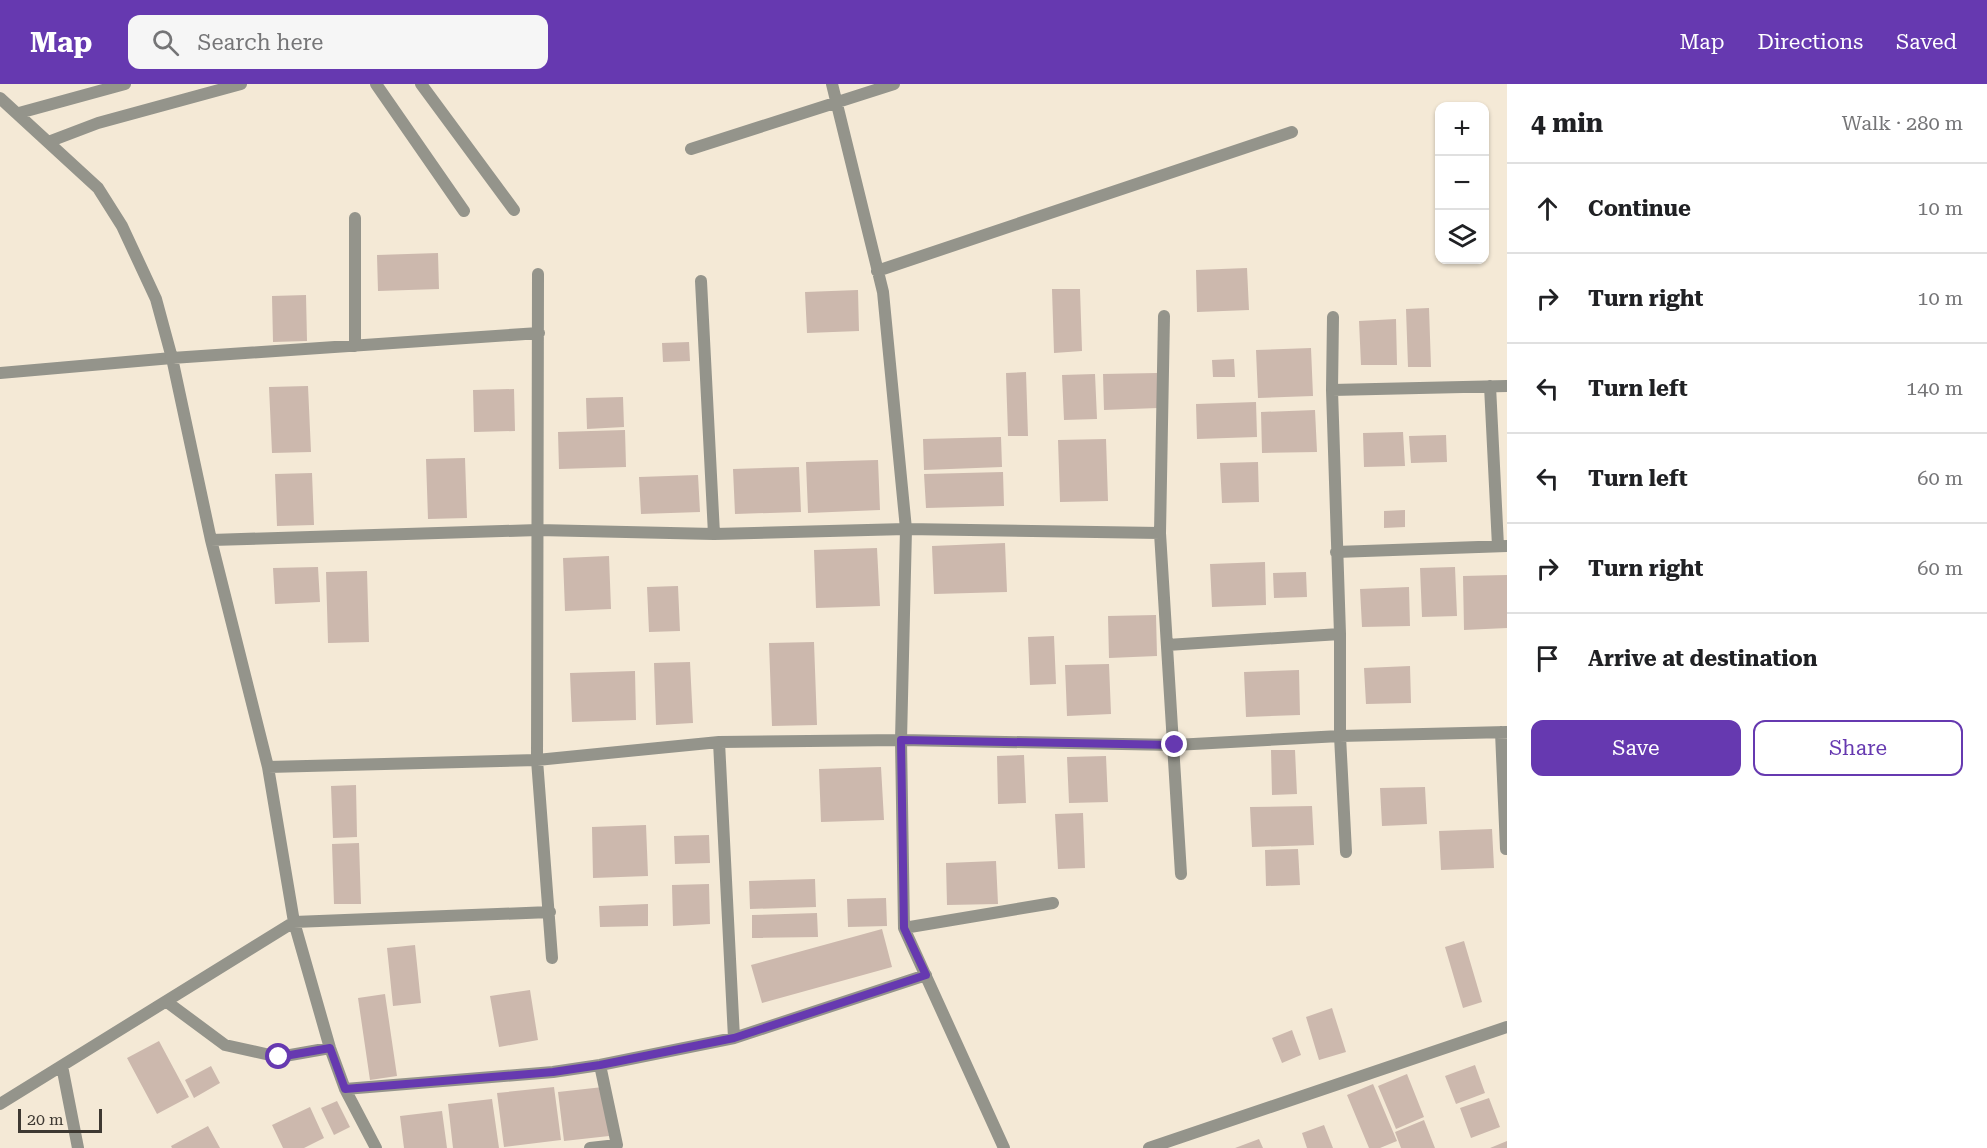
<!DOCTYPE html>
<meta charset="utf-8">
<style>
:root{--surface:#fff;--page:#f6f6f6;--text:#202124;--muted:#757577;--line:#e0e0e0;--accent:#6639b0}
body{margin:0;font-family:"Roboto Serif",serif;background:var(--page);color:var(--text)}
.controls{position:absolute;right:18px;top:18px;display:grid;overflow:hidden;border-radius:12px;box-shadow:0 2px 4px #0004}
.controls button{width:54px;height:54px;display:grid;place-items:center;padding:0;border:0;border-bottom:2px solid var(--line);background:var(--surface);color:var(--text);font:30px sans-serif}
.scale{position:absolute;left:18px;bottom:15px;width:84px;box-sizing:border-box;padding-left:6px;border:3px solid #3e3932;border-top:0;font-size:16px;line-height:21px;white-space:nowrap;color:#3e3932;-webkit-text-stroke:4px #f4e9d6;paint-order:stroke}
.stop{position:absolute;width:18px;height:18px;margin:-14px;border:4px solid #6639b0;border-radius:50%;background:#fff}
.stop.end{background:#6639b0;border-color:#fff;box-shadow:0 2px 6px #0008}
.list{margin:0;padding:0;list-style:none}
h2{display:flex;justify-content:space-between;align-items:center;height:78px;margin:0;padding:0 24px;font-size:26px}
h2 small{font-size:20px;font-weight:400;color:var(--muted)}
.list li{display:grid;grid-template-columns:39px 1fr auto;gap:18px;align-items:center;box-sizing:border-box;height:90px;padding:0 24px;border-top:2px solid var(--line)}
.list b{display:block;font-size:22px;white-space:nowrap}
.list em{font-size:20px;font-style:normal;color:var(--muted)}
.actions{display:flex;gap:12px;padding:18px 24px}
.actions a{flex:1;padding:14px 0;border:2px solid var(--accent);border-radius:12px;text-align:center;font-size:21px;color:var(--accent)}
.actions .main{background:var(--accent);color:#fff}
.icon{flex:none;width:33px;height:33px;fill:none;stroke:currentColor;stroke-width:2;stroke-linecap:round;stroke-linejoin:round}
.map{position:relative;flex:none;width:1507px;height:1064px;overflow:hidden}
header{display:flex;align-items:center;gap:36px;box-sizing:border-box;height:84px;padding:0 30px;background:var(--accent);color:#fff}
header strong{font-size:28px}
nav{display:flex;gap:33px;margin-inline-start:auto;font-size:21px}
.search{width:420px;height:54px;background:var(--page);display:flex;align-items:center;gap:15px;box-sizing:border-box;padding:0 21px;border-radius:12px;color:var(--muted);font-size:22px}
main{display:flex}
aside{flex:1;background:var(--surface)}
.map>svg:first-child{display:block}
.building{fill:#ccb8ad}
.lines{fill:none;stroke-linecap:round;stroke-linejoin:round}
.service{stroke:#94948b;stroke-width:12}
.minor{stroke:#94948b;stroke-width:12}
.tertiary{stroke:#94948b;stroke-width:12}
.route{stroke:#6639b0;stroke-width:8}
</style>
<header>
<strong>Map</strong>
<div class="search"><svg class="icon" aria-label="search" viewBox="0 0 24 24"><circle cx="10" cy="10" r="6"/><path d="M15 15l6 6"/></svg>Search here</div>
<nav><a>Map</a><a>Directions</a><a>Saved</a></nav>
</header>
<main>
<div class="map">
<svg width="1507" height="1064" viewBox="0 0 1507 1064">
<rect width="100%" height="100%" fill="#f4e9d6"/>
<!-- building -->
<path class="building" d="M 438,169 L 439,205 L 378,207 L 377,171 Z
M 1247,184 L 1249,226 L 1197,228 L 1196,186 Z
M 1052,205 L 1080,205 L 1082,267 L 1054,269 Z
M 858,206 L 859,247 L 807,249 L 805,208 Z
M 306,211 L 307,257 L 273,258 L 272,212 Z
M 1429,224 L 1431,283 L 1408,283 L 1406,225 Z
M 1396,235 L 1397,281 L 1361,281 L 1359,237 Z
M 689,258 L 690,277 L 663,278 L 662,259 Z
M 1311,264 L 1313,312 L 1258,314 L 1256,266 Z
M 1234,275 L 1235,293 L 1213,293 L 1212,276 Z
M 1026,288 L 1028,352 L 1008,352 L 1006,289 Z
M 1157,289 L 1158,324 L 1104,326 L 1103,290 Z
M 1095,290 L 1097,335 L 1064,336 L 1062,291 Z
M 308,302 L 311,368 L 272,369 L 269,303 Z
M 514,305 L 515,347 L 474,348 L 473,306 Z
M 623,313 L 624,343 L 587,345 L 586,314 Z
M 1256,318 L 1257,353 L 1197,355 L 1196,320 Z
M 1315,326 L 1317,368 L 1262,369 L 1261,328 Z
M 625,346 L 626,383 L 559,385 L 558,348 Z
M 1403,348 L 1405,382 L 1364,383 L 1363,349 Z
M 1446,351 L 1447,378 L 1411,379 L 1409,352 Z
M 1001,353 L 1002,383 L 924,386 L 923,355 Z
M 1106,355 L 1108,417 L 1060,418 L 1058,356 Z
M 465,374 L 467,434 L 428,435 L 426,375 Z
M 878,376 L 880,426 L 808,429 L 806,378 Z
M 1258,378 L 1259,418 L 1222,419 L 1220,379 Z
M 799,383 L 801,428 L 735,430 L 733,385 Z
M 1003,388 L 1004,422 L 926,424 L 924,390 Z
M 312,389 L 314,441 L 277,442 L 275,390 Z
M 698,391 L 700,428 L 641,430 L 639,393 Z
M 1405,426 L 1405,443 L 1384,444 L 1384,427 Z
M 1005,459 L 1007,508 L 934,510 L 932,462 Z
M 877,464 L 880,522 L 816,524 L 814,466 Z
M 609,472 L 611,525 L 565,527 L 563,474 Z
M 1265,478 L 1266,521 L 1212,523 L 1210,480 Z
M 318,483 L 320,518 L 275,520 L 273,484 Z
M 1455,483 L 1457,532 L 1422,533 L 1420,484 Z
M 367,487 L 369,558 L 328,559 L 326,488 Z
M 1306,488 L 1307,513 L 1274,514 L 1273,489 Z
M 1507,491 L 1507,544 L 1464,546 L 1463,492 Z
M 678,502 L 680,547 L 649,548 L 647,503 Z
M 1409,503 L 1410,542 L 1362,543 L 1360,505 Z
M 1156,531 L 1157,572 L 1109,574 L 1108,532 Z
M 1054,552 L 1056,600 L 1030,601 L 1028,553 Z
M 814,558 L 817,641 L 772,642 L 769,559 Z
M 690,578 L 693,639 L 656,641 L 654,579 Z
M 1109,580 L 1111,630 L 1067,632 L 1065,581 Z
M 1410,582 L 1411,619 L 1366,620 L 1364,584 Z
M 1299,586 L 1300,631 L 1246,633 L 1244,588 Z
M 635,587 L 636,636 L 572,638 L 570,589 Z
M 1271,666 L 1295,666 L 1297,710 L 1272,711 Z
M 1024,671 L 1026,719 L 998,720 L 997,672 Z
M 1106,672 L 1108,718 L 1069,719 L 1067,673 Z
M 881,683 L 884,736 L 821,738 L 819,685 Z
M 356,701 L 357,753 L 333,754 L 331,702 Z
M 1425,703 L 1427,740 L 1382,742 L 1380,704 Z
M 1312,722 L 1314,761 L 1252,763 L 1250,723 Z
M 1083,729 L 1085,784 L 1058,785 L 1055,730 Z
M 646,741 L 648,792 L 593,794 L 592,743 Z
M 1492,745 L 1494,784 L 1441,786 L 1439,747 Z
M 709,751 L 710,779 L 675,780 L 674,752 Z
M 359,759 L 361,820 L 334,820 L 332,760 Z
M 1298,765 L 1300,801 L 1266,802 L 1265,766 Z
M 996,777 L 998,820 L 947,821 L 946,779 Z
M 815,795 L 816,823 L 750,825 L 749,797 Z
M 709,800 L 710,840 L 673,842 L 672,801 Z
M 886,814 L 887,842 L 848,843 L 847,815 Z
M 648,820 L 648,842 L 600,843 L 599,822 Z
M 817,829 L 818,853 L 752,854 L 752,831 Z
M 882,845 L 892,883 L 762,919 L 751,881 Z
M 1464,857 L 1482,918 L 1463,924 L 1445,863 Z
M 415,861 L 421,919 L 393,922 L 387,864 Z
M 530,906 L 538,956 L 499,963 L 490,912 Z
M 385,910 L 397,992 L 370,996 L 358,914 Z
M 1332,924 L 1346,968 L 1319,976 L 1306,933 Z
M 1292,946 L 1301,971 L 1282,979 L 1272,954 Z
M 159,957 L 189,1013 L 157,1030 L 127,974 Z
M 1475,981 L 1485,1009 L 1456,1020 L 1445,992 Z
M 211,982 L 220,999 L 194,1014 L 185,996 Z
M 1407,990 L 1424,1033 L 1396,1045 L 1378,1002 Z
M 1373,1000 L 1397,1057 L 1380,1064 L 1369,1064 L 1347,1011 Z
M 554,1003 L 561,1056 L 504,1063 L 497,1009 Z
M 603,1003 L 609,1052 L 564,1057 L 558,1008 Z
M 1489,1014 L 1500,1043 L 1471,1054 L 1460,1024 Z
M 492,1015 L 499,1064 L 453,1064 L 448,1020 Z
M 337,1017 L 350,1043 L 334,1051 L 321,1024 Z
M 310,1023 L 324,1054 L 304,1064 L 283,1064 L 272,1041 Z
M 442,1027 L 447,1064 L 404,1064 L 400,1032 Z
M 1424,1036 L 1435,1064 L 1401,1064 L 1395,1048 Z
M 1324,1041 L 1333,1064 L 1307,1064 L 1302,1049 Z
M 208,1042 L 220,1064 L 172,1064 L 171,1062 Z
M 1259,1055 L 1263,1064 L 1235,1064 Z
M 1507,1057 L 1507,1064 L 1490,1064 Z"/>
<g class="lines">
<!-- service -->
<path class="service" d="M 0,289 L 172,274"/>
<!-- minor -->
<path class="minor" d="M 376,0 L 464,127
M 421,0 L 514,126
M 832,0 L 883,208 L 906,445 L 901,656 L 904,844 L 1004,1064
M 0,14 L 98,104 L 122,142 L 156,215 L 172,274 L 211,456 L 268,683 L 294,838 L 330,964 L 345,1005 L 376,1064
M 19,29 L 125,0
M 48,58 L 98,39 L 241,0
M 691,65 L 894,0
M 355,134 L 355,262
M 877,187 L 1292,48
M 538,190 L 537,676 L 552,874
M 701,197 L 714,450
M 1164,232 L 1160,449 L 1181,790
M 1333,233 L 1332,306 L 1340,550 L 1340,652 L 1346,768
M 172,274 L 539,249
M 1490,302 L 1498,462
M 1332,306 L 1507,302
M 211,456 L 538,446 L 714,450 L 906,445 L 1160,449
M 1336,468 L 1507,462
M 1167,561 L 1340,550
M 1501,648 L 1506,765
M 719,658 L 734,954
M 268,683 L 537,676 L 719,658 L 901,656 L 1175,661 L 1340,652 L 1507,648
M 904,844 L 1053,819
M 167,918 L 225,961 L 279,973 L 330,964
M 62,982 L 78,1064
M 345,1005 L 553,988 L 600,981 L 734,954 L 926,891
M 0,1020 L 294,838 L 550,828
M 590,1064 L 617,1061 L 600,981"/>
<!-- tertiary -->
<path class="tertiary" d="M 1149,1064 L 1507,943"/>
</g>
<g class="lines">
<!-- route -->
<path class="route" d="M 279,973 L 330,964 L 345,1005 L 553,988 L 600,981 L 734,954 L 926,891 L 904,844 L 901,656 L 1175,661"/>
</g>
</svg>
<div class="controls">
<button>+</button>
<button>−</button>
<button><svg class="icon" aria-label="layers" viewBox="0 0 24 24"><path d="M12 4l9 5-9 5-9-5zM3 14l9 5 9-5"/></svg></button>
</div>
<div class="scale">20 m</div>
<div class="stop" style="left:279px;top:973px"></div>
<div class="stop end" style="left:1175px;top:661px"></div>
</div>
<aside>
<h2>4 min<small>Walk · 280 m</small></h2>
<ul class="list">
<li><svg class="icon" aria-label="ahead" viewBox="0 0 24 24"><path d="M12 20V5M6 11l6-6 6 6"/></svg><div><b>Continue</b></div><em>10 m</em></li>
<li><svg class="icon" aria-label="right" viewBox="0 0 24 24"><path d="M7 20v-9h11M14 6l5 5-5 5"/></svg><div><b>Turn right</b></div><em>10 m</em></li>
<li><svg class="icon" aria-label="left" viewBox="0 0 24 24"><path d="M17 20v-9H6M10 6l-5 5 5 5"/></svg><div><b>Turn left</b></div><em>140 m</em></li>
<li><svg class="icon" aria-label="left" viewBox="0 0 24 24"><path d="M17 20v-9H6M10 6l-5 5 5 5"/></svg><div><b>Turn left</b></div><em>60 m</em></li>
<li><svg class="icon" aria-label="right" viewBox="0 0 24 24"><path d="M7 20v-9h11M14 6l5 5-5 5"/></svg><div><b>Turn right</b></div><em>60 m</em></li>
<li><svg class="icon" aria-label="arrive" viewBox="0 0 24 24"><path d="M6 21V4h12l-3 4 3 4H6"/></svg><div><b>Arrive at destination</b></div></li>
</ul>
<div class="actions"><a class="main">Save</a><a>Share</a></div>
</aside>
</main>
